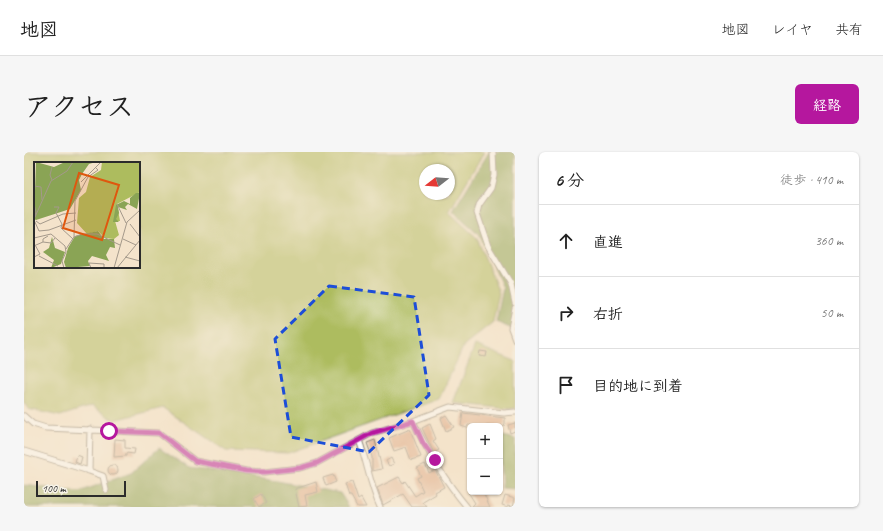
<!DOCTYPE html>
<html lang="ja">
<meta charset="utf-8">
<style>
:root{--surface:#fff;--page:#f6f6f6;--text:#222;--muted:#767676;--line:#e0e0e0;--accent:#b5179e}
body{margin:0;font-family:Caveat,"Klee One",sans-serif;background:var(--page);color:var(--text)}
.controls{position:absolute;right:12px;bottom:12px;display:grid;overflow:hidden;border-radius:6px;box-shadow:0 1px 3px #0004}
.controls button{width:36px;height:36px;display:grid;place-items:center;padding:0;border:0;border-bottom:1px solid var(--line);background:var(--surface);color:var(--text);font:20px sans-serif}
.compass{position:absolute;left:395px;top:12px;width:36px;height:36px;border-radius:50%;background:var(--surface);box-shadow:0 1px 3px #0004;rotate:253deg}
.scale{position:absolute;left:12px;bottom:10px;width:90px;box-sizing:border-box;padding-left:4px;border:2px solid #2b2b2b;border-top:0;font-size:11px;line-height:14px;white-space:nowrap;color:#2b2b2b;-webkit-text-stroke:3px #f7f3e8;paint-order:stroke}
.stop{position:absolute;width:12px;height:12px;margin:-9px;border:3px solid #b5179e;border-radius:50%;background:#fff}
.stop.end{background:#b5179e;border-color:#fff;box-shadow:0 1px 4px #0008}
.list{margin:0;padding:0;list-style:none}
h2{display:flex;justify-content:space-between;align-items:center;height:52px;margin:0;padding:0 16px;font-size:17px}
h2 small{font-size:13px;font-weight:400;color:var(--muted)}
.list li{display:grid;grid-template-columns:26px 1fr auto;gap:12px;align-items:center;box-sizing:border-box;height:72px;padding:0 16px;border-top:1px solid var(--line)}
.list b{display:block;font-size:15px;white-space:nowrap}
.list em{font-size:13px;font-style:normal;color:var(--muted)}
.icon{flex:none;width:22px;height:22px;fill:none;stroke:currentColor;stroke-width:2;stroke-linecap:round;stroke-linejoin:round}
.map{position:relative;flex:none;width:491px;height:355px;overflow:hidden;border-radius:6px}
header{display:flex;align-items:center;gap:24px;box-sizing:border-box;height:56px;padding:0 20px;background:var(--surface);border-bottom:1px solid var(--line)}
header strong{font-size:19px}
nav{display:flex;gap:22px;margin-inline-start:auto;font-size:14px}
.intro{display:flex;align-items:center;justify-content:space-between;box-sizing:border-box;height:96px;padding:0 24px}
h1{margin:0;font-size:28px}
.button{padding:10px 18px;border-radius:6px;background:var(--accent);color:#fff;font-size:14px;font-weight:700}
main{display:flex;gap:24px;padding:0 24px}
aside{flex:1;background:var(--surface);border-radius:6px;box-shadow:0 1px 3px #0004}
.map>svg:first-child{display:block}
.green{fill:#adbc5e;stroke:#6c7444;fill-rule:evenodd}
.forest{fill:#8aa455;stroke:#5a6840}
.building{fill:#dba07e}
.lines{fill:none;stroke-linecap:round;stroke-linejoin:round}
.minor-casing{stroke:#90877b;stroke-width:7}
.minor{stroke:#fff;stroke-width:5}
.route{stroke:#b5179e;stroke-width:5}
.marked{fill:none;stroke:#1d4ed8;stroke-width:3;stroke-dasharray:8 5;stroke-linejoin:round}
.inset-road{fill:none;stroke:#a4998b;stroke-width:1}
.view{fill:#df570e;fill-opacity:0.15;stroke:#df570e;stroke-width:2}
.inset-edge{fill:none;stroke:#2b2b2b;stroke-width:2}
</style>
<header>
<strong>地図</strong>
<nav><a>地図</a><a>レイヤ</a><a>共有</a></nav>
</header>
<div class="intro"><h1>アクセス</h1><a class="button">経路</a></div>
<main>
<div class="map">
<svg width="491" height="355" viewBox="0 0 491 355">
<rect width="100%" height="100%" fill="#f7f3e8"/>
<filter id="ink" filterUnits="userSpaceOnUse"><feTurbulence type="fractalNoise" baseFrequency=".025" numOctaves="2"/><feDisplacementMap in="SourceGraphic" scale="8" xChannelSelector="R" yChannelSelector="G"/><feConvolveMatrix kernelMatrix="1 2 1 2 8 2 1 2 1" color-interpolation-filters="sRGB"/></filter>
<filter id="wash" filterUnits="userSpaceOnUse"><feTurbulence type="fractalNoise" baseFrequency=".012" numOctaves="4" result="noise"/><feDisplacementMap in="SourceGraphic" scale="16" xChannelSelector="R" yChannelSelector="G"/><feGaussianBlur stdDeviation="0.9" result="paint"/><feColorMatrix in="noise" values="0 0 0 0 0 0 0 0 0 0 0 0 0 0 0 0 0 1.4 0 .05"/><feComposite in="paint" operator="in"/></filter>
<g filter="url(#wash)">
<rect width="100%" height="100%" fill="#f4e3cb"/>
<!-- green -->
<path class="green" d="M 0,0 L 460,0 L 425,60 L 453,86 L 475,141 L 469,170 L 440,193 L 415,247 L 264,301 L 202,299 L 139,256 L 90,268 L 68,254 L 36,264 L 4,257 L 0,250 ZM 11,11 L 115,11 L 115,115 L 11,115 ZM 401,18 L 425,18 L 425,42 L 401,42 Z
M 451,193 L 491,209 L 491,256 L 486,257 L 429,251 Z"/>
<!-- forest -->
<path class="forest" d="M 465,0 L 491,0 L 491,178 L 472,170 L 479,136 L 455,82 L 429,59 Z
M 479,284 L 491,287 L 491,337 L 478,336 L 476,299 Z
M 135,296 L 165,316 L 253,329 L 316,341 L 325,355 L 0,355 L 0,333 L 55,340 L 107,321 Z"/>
<g id="blocks">
<!-- building -->
<path class="building" d="M 456,199 L 463,200 L 462,205 L 455,204 Z
M 439,261 L 481,266 L 481,271 L 480,274 L 444,273 L 443,276 L 437,274 Z
M 422,263 L 430,275 L 422,279 L 417,266 Z
M 491,271 L 491,279 L 486,281 L 484,273 Z
M 406,272 L 412,287 L 409,289 L 415,298 L 410,301 L 398,276 Z
M 386,277 L 397,305 L 387,308 L 382,295 L 370,299 L 365,286 Z
M 91,287 L 101,288 L 101,296 L 111,297 L 110,302 L 102,301 L 102,304 L 90,305 Z
M 351,288 L 358,317 L 348,319 L 348,305 L 343,291 Z
M 53,303 L 58,305 L 56,312 L 51,310 Z
M 367,306 L 370,312 L 365,314 L 362,309 Z
M 401,312 L 405,321 L 411,318 L 420,335 L 411,340 L 412,342 L 399,350 L 403,355 L 388,355 L 379,342 L 359,353 L 353,336 L 375,325 L 379,331 L 381,329 L 391,344 L 399,339 L 393,326 L 397,324 L 393,316 Z
M84 318a5 5 0 1 1 10 0a5 5 0 1 1-10 0Z
M 309,323 L 312,330 L 302,334 L 299,326 Z
M 292,330 L 294,340 L 281,343 L 283,354 L 275,355 L 271,337 Z
M 328,330 L 334,348 L 337,346 L 342,355 L 333,355 L 327,344 L 325,344 L 321,332 Z
M 444,340 L 459,340 L 466,355 L 447,355 L 451,351 Z
M 237,342 L 242,351 L 235,355 L 230,347 Z
M 481,343 L 491,346 L 489,354 L 484,353 L 484,355 L 478,353 Z"/>
</g>
</g>
<g filter="url(#ink)">
<use href="#blocks" fill-opacity="0" stroke="#90877b" stroke-width="1"/>
<g class="lines">
<defs>
<path id="minor" d="M 469,0 L 470,23 L 467,36 L 455,53 L 453,61 L 464,94 L 487,132 L 491,151
M 491,156 L 487,176 L 491,187
M 0,264 L 9,272 L 22,276 L 135,281 L 171,309 L 222,319 L 240,320 L 276,316 L 293,311 L 348,281 L 389,269 L 426,255 L 480,261 L 491,260
M 389,269 C 403,299 422,330 443,355
M 66,277 L 65,319 L 79,324 L 82,338
M 335,288 C 343,310 346,333 356,355
M 0,299 L 65,319"/>
</defs>
<!-- minor casing -->
<use href="#minor" class="minor-casing"/>
<!-- minor -->
<use href="#minor" class="minor"/>
</g>
</g>
<g class="lines" filter="url(#ink)">
<!-- route -->
<path class="route" d="M 85,279 L 135,281 L 171,309 L 222,319 L 240,320 L 276,316 L 293,311 L 348,281 L 389,269 L 399,291 L 411,308"/>
</g>
<!-- marked area -->
<path d="M0 0H491V355H0ZM 305,134 L 390,145 L 405,243 L 345,300 L 267,285 L 251,187 Z" fill="#f4e3cb" fill-opacity=".55" fill-rule="evenodd"/>
<path class="marked" d="M 305,134 L 390,145 L 405,243 L 345,300 L 267,285 L 251,187 Z"/>
<!-- overview -->
<g transform="translate(10 10)">
<rect width="106" height="106" fill="#f4e3cb"/>
<path d="M 68,0 L 106,0 L 106,30 L 83,42 L 86,59 L 81,59 L 85,73 L 80,77 L 71,76 L 64,69 L 53,72 L 43,61 L 45,36 L 52,30 L 56,15 L 67,8 Z" fill="#adbc5e"/>
<path d="M 2,0 L 20,5 L 31,0 L 62,0 L 55,2 L 48,12 L 45,18 L 47,28 L 36,47 L 2,58 L 0,57 ZM 102,31 L 106,31 L 103,47 L 94,42 L 91,45 L 93,48 L 84,45 L 85,51 L 82,57 L 85,60 L 79,60 L 82,43 L 90,39 L 96,42 L 96,36 ZM 64,69 L 70,77 L 80,77 L 81,86 L 76,85 L 72,93 L 75,99 L 58,94 L 54,99 L 56,104 L 32,106 L 30,100 L 34,86 L 41,74 ZM 18,75 L 21,86 L 31,90 L 27,102 L 17,106 L 20,98 L 9,90 L 15,86 Z" fill="#8aa455"/>
<path class="inset-road" d="M 18,5 L 16,13 L 18,18M 47,20 L 66,1M 0,24 L 7,25 L 8,38M 0,42 L 2,50 L 0,58 L 5,69 L 15,68 L 42,58M 83,42 L 92,61M 20,45 L 25,45 L 22,51 L 28,62 L 27,66 L 39,77M 1,55 L 17,19 L 33,9 L 39,0M 2,59 L 6,62 L 29,52 L 42,51M 96,62 L 106,75M 40,75 L 48,72 L 63,72 L 86,83M 0,76 L 17,72 L 31,84 L 32,90 L 28,99 L 30,106M 89,77 L 102,83M 9,80 L 17,81 L 21,76M 0,81 L 6,92 L 0,95M 2,83 L 9,80 L 9,77 L 14,74M 32,87 L 40,75 L 41,39 L 54,15 L 64,8 L 61,5M 5,94 L 24,104M 91,95 L 106,99M 57,106 L 55,101 L 70,102 L 70,106M 80,106 L 93,60 L 106,48M 83,106 L 106,78"/>
<path class="view" d="M 45,11 L 85,23 L 68,78 L 29,66 Z"/>
<rect width="106" height="106" class="inset-edge"/>
</g>
</svg>
<div class="controls">
<button>+</button>
<button>−</button>
</div>
<svg class="compass" viewBox="-18 -18 36 36"><path d="M0-13l5 13h-10z" fill="#e53935"/><path d="M0 13l5-13h-10z" fill="#767676"/></svg>
<div class="scale">100 m</div>
<div class="stop" style="left:85px;top:279px"></div>
<div class="stop end" style="left:411px;top:308px"></div>
</div>
<aside>
<h2>6 分<small>徒歩 · 410 m</small></h2>
<ul class="list">
<li><svg class="icon" aria-label="ahead" viewBox="0 0 24 24"><path d="M12 20V5M6 11l6-6 6 6"/></svg><div><b>直進</b></div><em>360 m</em></li>
<li><svg class="icon" aria-label="right" viewBox="0 0 24 24"><path d="M7 20v-9h11M14 6l5 5-5 5"/></svg><div><b>右折</b></div><em>50 m</em></li>
<li><svg class="icon" aria-label="arrive" viewBox="0 0 24 24"><path d="M6 21V4h12l-3 4 3 4H6"/></svg><div><b>目的地に到着</b></div></li>
</ul>
</aside>
</main>
